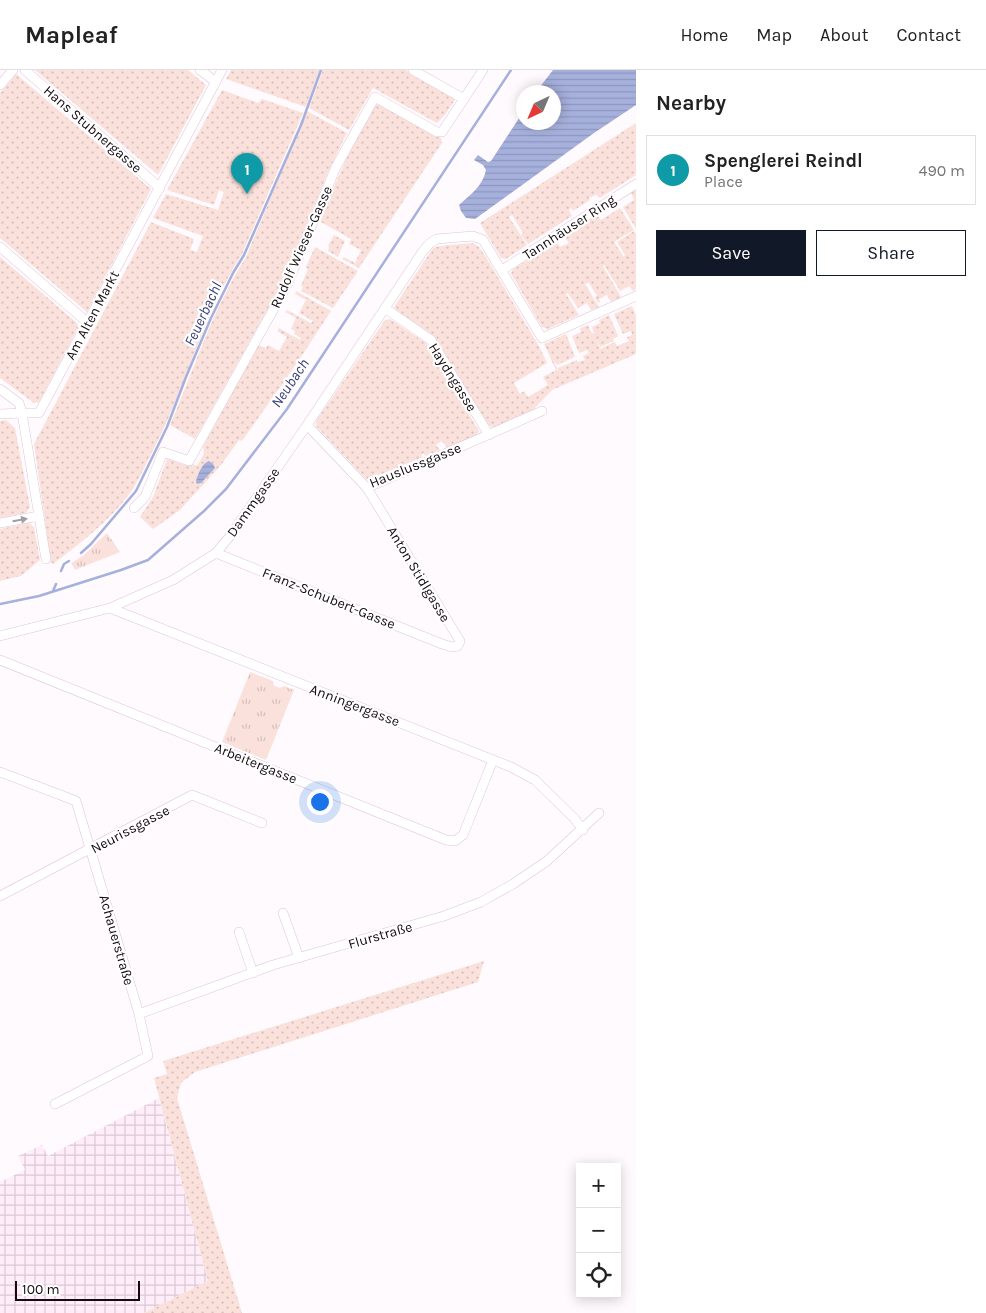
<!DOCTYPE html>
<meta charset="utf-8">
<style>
:root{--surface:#fff;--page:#f2f2f2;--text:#222;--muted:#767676;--line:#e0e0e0;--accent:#111827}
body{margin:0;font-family:Karla,sans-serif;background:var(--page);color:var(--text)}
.controls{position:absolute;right:15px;bottom:15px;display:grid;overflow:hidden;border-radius:0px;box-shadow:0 2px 12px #0003}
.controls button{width:45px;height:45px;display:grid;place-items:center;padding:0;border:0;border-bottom:1px solid var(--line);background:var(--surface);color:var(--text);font:25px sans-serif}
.compass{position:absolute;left:516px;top:15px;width:45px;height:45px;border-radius:50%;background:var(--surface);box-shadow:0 2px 12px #0003;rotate:224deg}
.scale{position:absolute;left:15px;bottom:12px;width:125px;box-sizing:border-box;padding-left:5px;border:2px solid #130b11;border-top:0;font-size:14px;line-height:18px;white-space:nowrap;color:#130b11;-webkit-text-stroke:4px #fff;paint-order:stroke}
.you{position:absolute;left:319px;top:731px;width:18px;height:18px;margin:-12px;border:4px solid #fff;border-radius:50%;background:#1a73e8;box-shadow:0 0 0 8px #1a73e833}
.badge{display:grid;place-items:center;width:32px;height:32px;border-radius:50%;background:var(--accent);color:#fff;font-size:16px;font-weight:700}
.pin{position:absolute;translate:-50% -41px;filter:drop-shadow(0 1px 2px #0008)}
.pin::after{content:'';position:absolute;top:26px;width:18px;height:15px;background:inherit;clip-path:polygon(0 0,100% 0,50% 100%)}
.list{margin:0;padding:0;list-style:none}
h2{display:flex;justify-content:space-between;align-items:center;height:65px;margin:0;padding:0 20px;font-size:21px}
h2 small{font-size:16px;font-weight:400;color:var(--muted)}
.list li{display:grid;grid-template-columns:32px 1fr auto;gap:15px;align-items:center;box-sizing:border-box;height:70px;margin:0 10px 10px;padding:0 10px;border:1px solid var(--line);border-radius:0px}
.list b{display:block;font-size:19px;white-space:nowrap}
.list p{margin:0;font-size:16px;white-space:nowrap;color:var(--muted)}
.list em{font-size:16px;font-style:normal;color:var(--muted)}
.actions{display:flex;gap:10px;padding:15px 20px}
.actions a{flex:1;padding:11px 0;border:1px solid var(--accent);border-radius:0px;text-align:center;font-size:18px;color:var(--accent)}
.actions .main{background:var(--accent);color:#fff}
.icon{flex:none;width:28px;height:28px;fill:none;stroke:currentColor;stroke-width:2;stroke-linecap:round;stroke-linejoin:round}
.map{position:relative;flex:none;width:636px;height:1243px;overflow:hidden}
header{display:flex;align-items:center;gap:30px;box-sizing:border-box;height:70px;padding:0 25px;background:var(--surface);border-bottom:1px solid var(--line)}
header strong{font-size:24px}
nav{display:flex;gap:28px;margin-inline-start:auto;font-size:18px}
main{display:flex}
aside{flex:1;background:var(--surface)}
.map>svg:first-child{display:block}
.industrial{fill:url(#industrial-grid)}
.grass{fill:url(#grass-dots)}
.park{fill:url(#park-tufts)}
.water{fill:url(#water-rules)}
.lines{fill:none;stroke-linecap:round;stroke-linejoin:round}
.stream{stroke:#a6b0dc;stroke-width:2.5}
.minor-casing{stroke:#ddc6d8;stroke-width:10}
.minor{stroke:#fff;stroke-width:9}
.oneway{fill:#a19da0}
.labels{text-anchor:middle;stroke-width:4.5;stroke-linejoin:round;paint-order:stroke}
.street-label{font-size:14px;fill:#130b11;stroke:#fff}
.water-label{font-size:15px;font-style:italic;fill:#373f77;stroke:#fff}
</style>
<header>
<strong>Mapleaf</strong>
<nav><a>Home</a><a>Map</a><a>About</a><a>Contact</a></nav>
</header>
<main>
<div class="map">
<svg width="636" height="1243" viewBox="0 0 636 1243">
<defs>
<pattern id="industrial-grid" width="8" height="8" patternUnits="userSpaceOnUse" patternTransform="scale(1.25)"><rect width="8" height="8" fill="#ffedfa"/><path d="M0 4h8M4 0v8" fill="none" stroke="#dacad5"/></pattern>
<pattern id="grass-dots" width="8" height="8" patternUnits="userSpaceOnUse" patternTransform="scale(1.25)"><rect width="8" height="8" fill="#fbe1db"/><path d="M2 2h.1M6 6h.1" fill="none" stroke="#d6c0bb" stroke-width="1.8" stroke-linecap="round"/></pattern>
<pattern id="park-tufts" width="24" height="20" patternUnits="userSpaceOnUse" patternTransform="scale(1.25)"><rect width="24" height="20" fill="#fbe1db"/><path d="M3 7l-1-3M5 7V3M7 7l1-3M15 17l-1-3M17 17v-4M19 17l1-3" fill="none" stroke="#d6c0bb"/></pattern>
<pattern id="water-rules" width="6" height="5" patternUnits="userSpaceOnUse" patternTransform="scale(1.25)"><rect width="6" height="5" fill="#a6b0dc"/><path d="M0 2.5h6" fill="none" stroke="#8e96bc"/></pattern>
</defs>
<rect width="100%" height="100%" fill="#fffafe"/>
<!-- industrial -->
<path class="industrial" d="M 159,1028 L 208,1211 L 144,1243 L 0,1243 L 0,1112 L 25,1100 L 18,1086 L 42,1075 L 48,1086 Z"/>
<!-- grass -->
<path class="grass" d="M 35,0 L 188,0 L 206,15 L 158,105 Z
M 231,0 L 320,0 L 306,37 L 226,9 Z
M 323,0 L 406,0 L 456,28 L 445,45 L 437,53 L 373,18 L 349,60 L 309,38 Z
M 16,4 L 151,119 L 87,242 L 0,168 L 0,23 Z
M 222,20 L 258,33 L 262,29 L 303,43 L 242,184 C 201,248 184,325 147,392 C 143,401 138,410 133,419 C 112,449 82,472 53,494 L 51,492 L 34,374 L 151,152 L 194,169 L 190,180 L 197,182 L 203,166 L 153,148 L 166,124 L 218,140 L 224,122 L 219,120 L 214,135 L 167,120 Z
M 380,34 L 436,65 L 441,68 L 442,73 L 359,198 L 342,189 L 344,187 L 355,193 L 361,180 L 349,174 L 351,169 L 319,151 L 348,85 L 375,35 Z
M 307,41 L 347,63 L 328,102 L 285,208 L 195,369 L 170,355 C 194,300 212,240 246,187 Z
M 636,53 L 636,105 L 600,128 L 596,125 L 589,128 L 590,130 L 573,141 L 571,138 L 569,140 L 572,146 L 528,174 L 521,165 L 523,163 L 512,145 L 509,147 L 527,175 L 506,189 L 501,188 L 480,153 Z
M 636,120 L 636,159 L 623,137 L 634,130 L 631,123 Z
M 620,138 L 634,160 L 614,172 L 624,187 L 625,185 L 617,172 L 634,161 L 636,164 L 636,220 L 633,221 L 629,216 L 620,221 L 604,195 L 603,196 L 621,227 L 611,232 L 607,225 L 599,229 L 600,232 L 598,233 L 595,227 L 597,226 L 589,213 L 587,213 L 585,214 L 599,237 L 591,240 L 587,233 L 578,238 L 568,223 L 566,224 L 579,245 L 548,259 L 542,257 L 511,204 L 512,200 L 556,172 L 560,177 L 569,173 L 564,166 L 597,145 L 601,150 Z
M 334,165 L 345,171 L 338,187 L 328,181 L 329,177 L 328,176 Z
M 473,173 L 479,177 L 486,187 L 539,276 L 547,293 L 514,313 L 520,324 L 524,321 L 528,327 L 548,315 L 543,307 L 556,300 L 544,274 L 566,264 L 575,287 L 557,295 L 553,289 L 558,301 L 558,298 L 577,290 L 578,292 L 585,290 L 583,286 L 589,283 L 587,280 L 579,283 L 572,266 L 581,262 L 580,258 L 588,255 L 592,264 L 594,263 L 592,257 L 600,253 L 599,250 L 609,245 L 618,266 L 613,269 L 614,271 L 600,277 L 596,269 L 600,279 L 615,272 L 617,276 L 629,271 L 627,267 L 632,265 L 631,261 L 623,264 L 614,244 L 632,236 L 636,246 L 636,284 L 552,320 L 531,342 L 494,357 L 489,356 L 435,267 L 396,240 L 394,237 L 433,178 C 439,175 464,174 473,173 Z
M 315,177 L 358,201 L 333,238 L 301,221 L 303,217 L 301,216 L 308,199 L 306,197 Z
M 0,187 L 77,253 L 78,258 L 39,332 L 34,333 L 0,308 Z
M 296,221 L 331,241 L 295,296 L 242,371 L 239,370 L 221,395 L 180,440 L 153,459 L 140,447 L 153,427 L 167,389 L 188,396 L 192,394 L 197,396 L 204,384 L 203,377 L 258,275 L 266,278 L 268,275 L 279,281 L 287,267 L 277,261 L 279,258 L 300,270 L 301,268 L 294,264 L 295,261 L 291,259 L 296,248 L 285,242 L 287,240 L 311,253 L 313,251 L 299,243 L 306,230 L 295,224 Z
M 390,249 L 426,273 L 479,361 L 476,366 L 447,378 L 442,371 L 436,375 L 440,380 L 426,386 L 423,383 L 421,386 L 423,387 L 370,409 L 366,409 L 316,356 L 316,351 L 385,250 Z
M 6,350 L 15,358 L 30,437 L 26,443 L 0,448 L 0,351 Z
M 29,453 L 34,457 L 40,490 L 21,506 L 0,511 L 0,459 Z
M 484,891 L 478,912 L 195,1002 L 181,1013 L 177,1028 L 242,1243 L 144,1243 L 208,1211 L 154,1008 L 167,1004 L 163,991 Z"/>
<!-- park -->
<path class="park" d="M 107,463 L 120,482 L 75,500 L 71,493 L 83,486 Z
M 250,602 L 273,611 L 274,616 L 280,618 L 284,616 L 294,620 L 266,690 L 222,672 Z"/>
<!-- water -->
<path class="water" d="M 553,0 L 636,0 L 636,35 L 594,63 L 475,149 L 466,148 L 461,141 L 459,135 C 470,125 483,116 486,100 L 483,95 L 474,90 L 478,85 L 488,92 L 491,91 L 523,42 L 524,52 L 554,52 L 554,22 L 536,22 Z
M 209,391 L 213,394 L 215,398 L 201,413 L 197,414 L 196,412 C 197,406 202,393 209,391 Z"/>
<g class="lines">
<!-- stream -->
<path class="stream" d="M 81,483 L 91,474 L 136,421 L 167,357 L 186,307 L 211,248 L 233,203 L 244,185 L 301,55 L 321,0
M 61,501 L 64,494 L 69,491
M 53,521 L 56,514
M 0,534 L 39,526 L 121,500 L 148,490 L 204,441 L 226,419 L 287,339 L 511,0"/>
<defs>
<path id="minor" d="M 25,0 L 160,118
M 200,0 L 216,12
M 413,0 L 464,29
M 0,15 L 13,0
M 0,177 L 88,253
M 502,200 L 636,114
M 386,239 L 431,270 L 489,365
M 0,319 L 19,333 L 22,343 L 0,344
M 367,418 L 542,341
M 134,438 L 145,427 L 163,382 L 189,391 L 287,215 L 336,97 L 375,27 L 437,62 L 442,62 L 483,0
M 0,453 L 39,446
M 216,483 L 442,574 L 452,577 L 458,576 L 460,571 L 367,418 L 307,355
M 46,489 L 22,343 L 39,343 L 222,0
M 110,538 L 511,697 L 535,710 L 574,748 L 583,760
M 0,566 L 110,538 L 173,510 L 216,483 L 230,466 L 307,355 L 423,181 L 430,173 L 437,169 L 473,166 L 483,170 L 542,268 L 636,226
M 0,590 L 446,770 L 455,771 L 463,765 L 493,690
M 0,702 L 76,731 L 139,944 L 148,986 L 55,1034
M 0,826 L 192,725 L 262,753
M 283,843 L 299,888
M 239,862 L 253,903
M 139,944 L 273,895 L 444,846 L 481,832 L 513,814 L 547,791 L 599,743"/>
</defs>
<!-- minor casing -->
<use href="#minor" class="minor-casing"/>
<!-- minor -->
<use href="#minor" class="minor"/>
</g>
<!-- one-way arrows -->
<defs><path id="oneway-solid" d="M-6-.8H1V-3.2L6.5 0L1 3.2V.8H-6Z" transform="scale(1.25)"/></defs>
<use class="oneway" href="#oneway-solid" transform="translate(20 450) rotate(-10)"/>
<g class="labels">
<!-- street labels -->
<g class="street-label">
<text transform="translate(93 59) rotate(41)" y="5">Hans Stubnergasse</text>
<text transform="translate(569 157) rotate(-33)" y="5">Tannhäuser Ring</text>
<text transform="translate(301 177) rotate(-66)" y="5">Rudolf Wieser-Gasse</text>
<text transform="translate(92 245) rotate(-62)" y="5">Am Alten Markt</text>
<text transform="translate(453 307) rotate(58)" y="5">Haydngasse</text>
<text transform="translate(415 395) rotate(-22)" y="5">Hauslussgasse</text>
<text transform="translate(253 432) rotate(-55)" y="5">Dammgasse</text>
<text transform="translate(419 504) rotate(59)" y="5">Anton Stidlgasse</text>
<text transform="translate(329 528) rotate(22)" y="5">Franz-Schubert-Gasse</text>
<text transform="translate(355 635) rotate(21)" y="5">Anningergasse</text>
<text transform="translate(256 693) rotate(22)" y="5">Arbeitergasse</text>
<text transform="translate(130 759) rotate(-28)" y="5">Neurissgasse</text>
<text transform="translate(380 865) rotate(-16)" y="5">Flurstraße</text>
<text transform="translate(117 870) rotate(74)" y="5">Achauerstraße</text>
</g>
<!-- water labels -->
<g class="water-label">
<text transform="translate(203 244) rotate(-65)" y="5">Feuerbachl</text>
<text transform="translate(290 313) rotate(-56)" y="5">Neubach</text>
</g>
</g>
</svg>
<div class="controls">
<button>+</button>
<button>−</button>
<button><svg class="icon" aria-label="locate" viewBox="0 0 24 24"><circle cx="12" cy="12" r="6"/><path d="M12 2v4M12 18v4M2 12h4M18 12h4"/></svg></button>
</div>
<svg class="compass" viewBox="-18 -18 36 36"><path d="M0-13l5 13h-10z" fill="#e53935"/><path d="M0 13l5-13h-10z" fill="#767676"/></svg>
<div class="scale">100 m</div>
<div class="you"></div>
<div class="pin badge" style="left:247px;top:124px;background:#0f9aa8">1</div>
</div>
<aside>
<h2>Nearby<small></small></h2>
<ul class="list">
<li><span class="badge" style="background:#0f9aa8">1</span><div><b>Spenglerei Reindl</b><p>Place</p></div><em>490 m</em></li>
</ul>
<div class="actions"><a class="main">Save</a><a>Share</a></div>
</aside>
</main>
